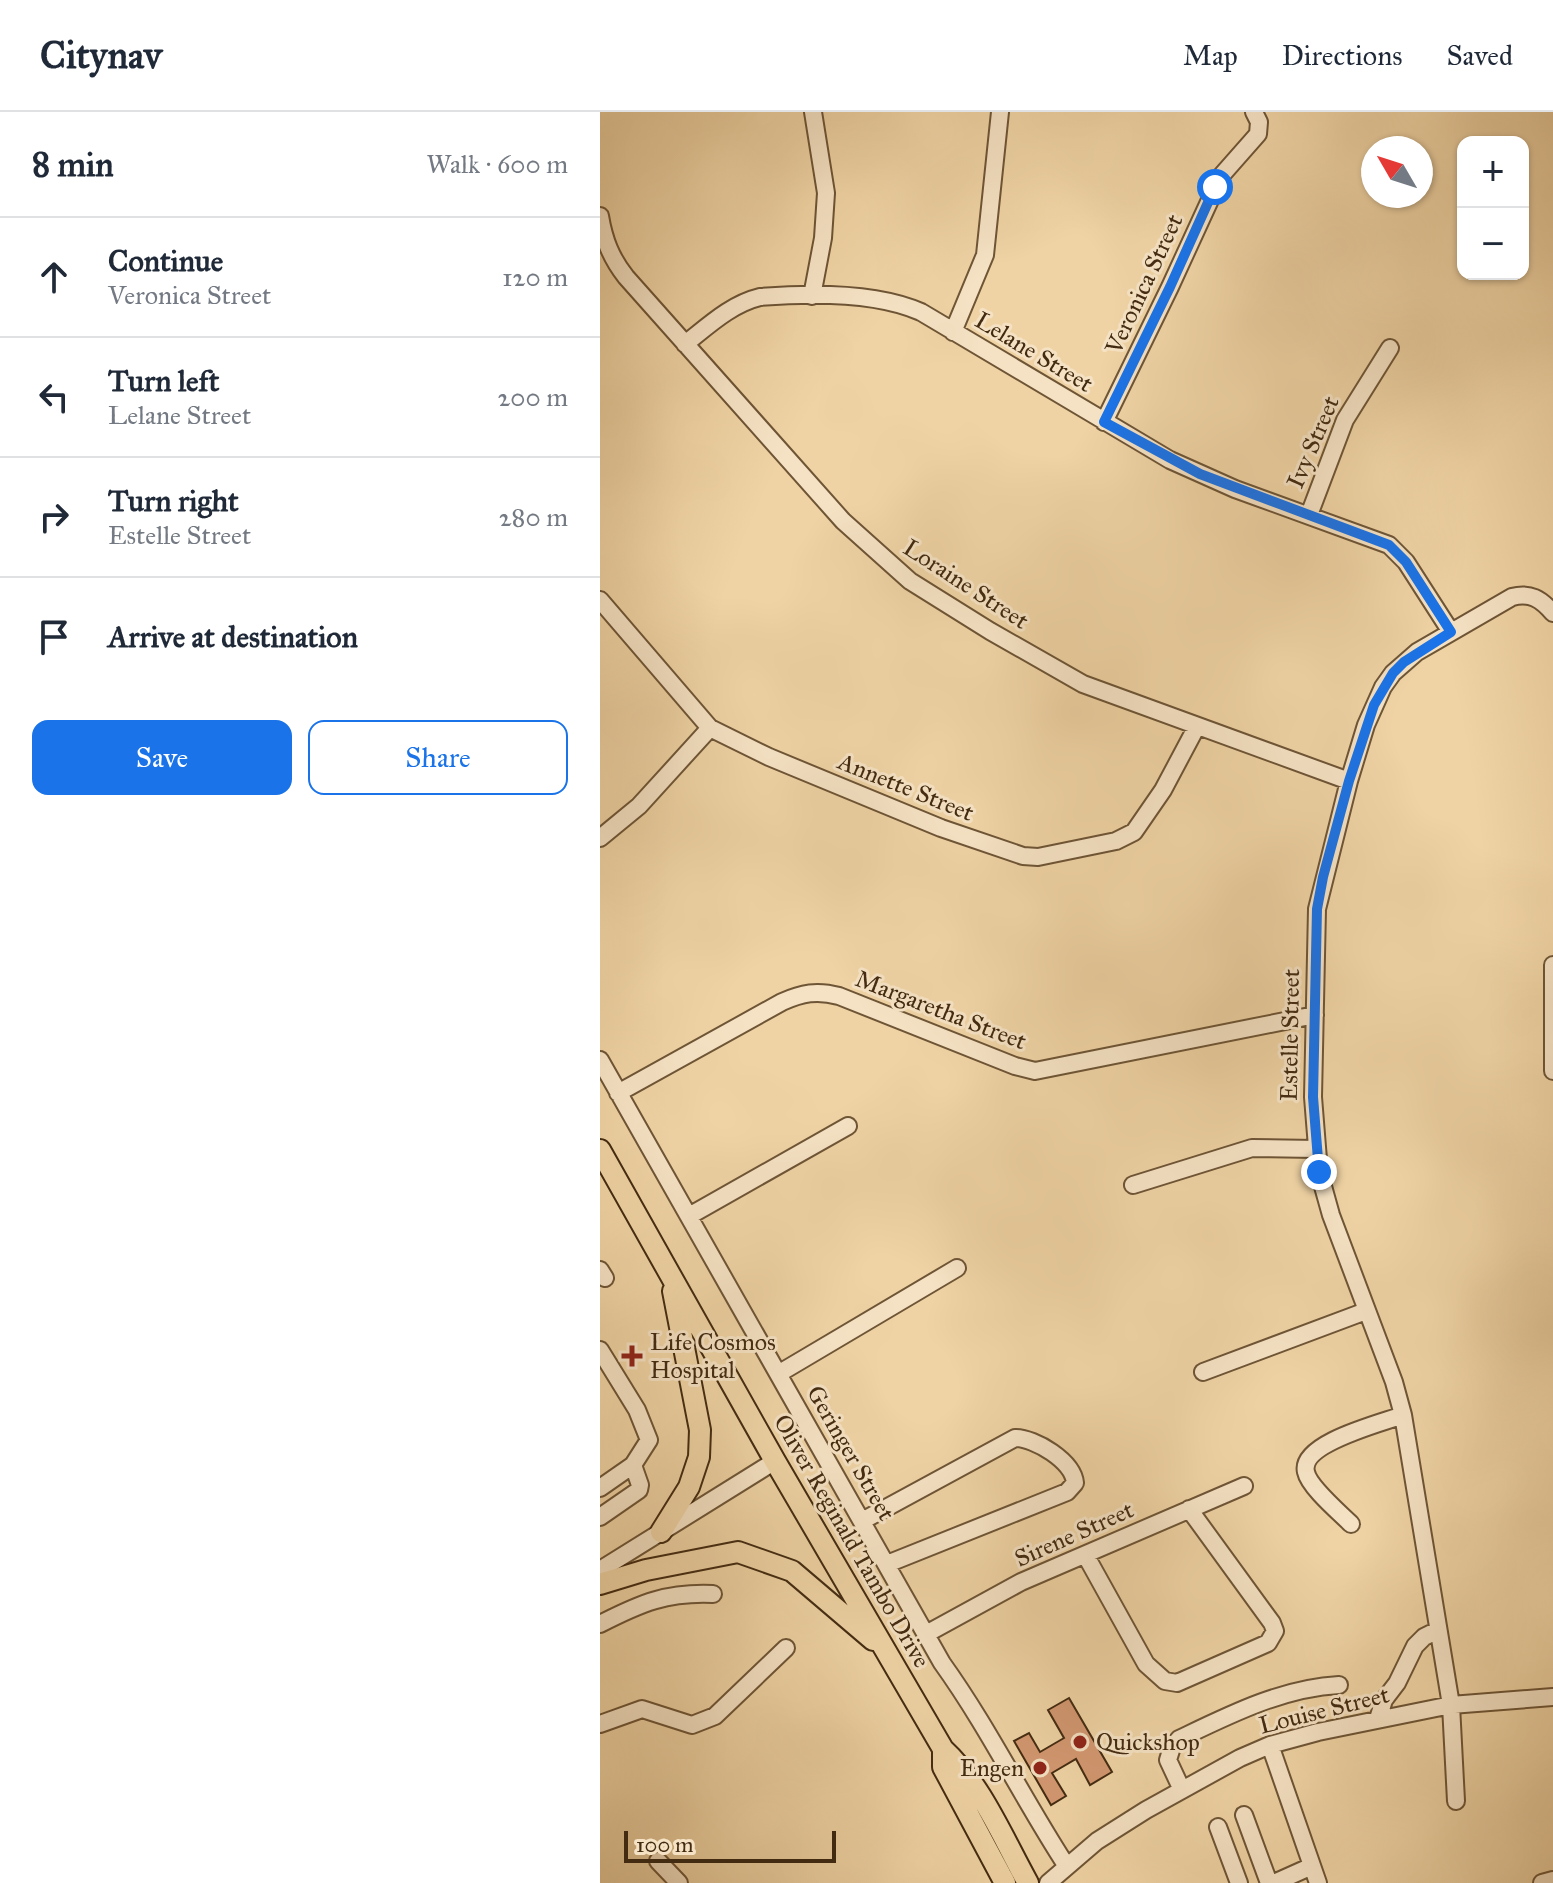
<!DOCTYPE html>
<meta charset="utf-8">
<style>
:root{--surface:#fff;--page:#f6f6f7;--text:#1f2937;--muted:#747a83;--line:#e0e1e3;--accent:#1a73e8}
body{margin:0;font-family:"IM FELL Great Primer",serif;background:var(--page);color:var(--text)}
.controls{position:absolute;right:24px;top:24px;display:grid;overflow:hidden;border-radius:16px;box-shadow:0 2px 6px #0004}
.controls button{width:72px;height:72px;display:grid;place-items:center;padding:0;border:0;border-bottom:2px solid var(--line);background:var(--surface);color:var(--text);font:40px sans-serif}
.compass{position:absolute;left:761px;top:24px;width:72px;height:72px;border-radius:50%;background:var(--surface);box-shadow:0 2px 6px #0004;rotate:309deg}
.scale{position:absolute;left:24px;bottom:20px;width:212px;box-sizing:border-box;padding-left:8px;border:4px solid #432b11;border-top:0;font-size:22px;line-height:28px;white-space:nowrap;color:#432b11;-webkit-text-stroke:6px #f5e2c4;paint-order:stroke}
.stop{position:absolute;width:24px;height:24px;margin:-18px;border:6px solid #1a73e8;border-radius:50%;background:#fff}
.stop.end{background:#1a73e8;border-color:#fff;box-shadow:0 2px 8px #0008}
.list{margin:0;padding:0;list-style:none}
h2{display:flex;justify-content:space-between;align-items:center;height:104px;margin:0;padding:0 32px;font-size:34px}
h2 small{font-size:26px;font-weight:400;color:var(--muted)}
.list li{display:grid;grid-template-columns:52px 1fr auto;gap:24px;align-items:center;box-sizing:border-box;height:120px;padding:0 32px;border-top:2px solid var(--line)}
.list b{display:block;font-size:30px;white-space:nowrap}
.list p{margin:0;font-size:26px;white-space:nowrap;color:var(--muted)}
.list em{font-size:26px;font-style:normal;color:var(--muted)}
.actions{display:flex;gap:16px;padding:24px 32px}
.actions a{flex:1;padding:18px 0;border:2px solid var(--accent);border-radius:16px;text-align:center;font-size:28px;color:var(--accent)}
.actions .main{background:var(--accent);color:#fff}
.icon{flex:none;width:44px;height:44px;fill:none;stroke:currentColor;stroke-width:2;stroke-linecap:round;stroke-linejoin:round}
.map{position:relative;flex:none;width:953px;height:1771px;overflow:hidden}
header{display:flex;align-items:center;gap:48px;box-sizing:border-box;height:112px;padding:0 40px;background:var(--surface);border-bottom:2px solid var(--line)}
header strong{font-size:38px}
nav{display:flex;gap:44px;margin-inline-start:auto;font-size:28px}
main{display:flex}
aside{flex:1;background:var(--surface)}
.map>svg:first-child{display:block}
.building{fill:#d39871;stroke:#432b11;stroke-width:2}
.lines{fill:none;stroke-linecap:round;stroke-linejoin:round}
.minor-casing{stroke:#6e5536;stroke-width:20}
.major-casing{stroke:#432b11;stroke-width:24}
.minor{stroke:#f5e2c4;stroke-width:16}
.major{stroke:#efd3a4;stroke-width:20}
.route{stroke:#1a73e8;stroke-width:10}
.poi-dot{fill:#8f2418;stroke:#f5e2c4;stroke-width:3}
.labels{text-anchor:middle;stroke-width:6;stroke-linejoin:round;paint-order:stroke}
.street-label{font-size:24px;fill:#432b11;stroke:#f5e2c4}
.poi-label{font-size:24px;fill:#432b11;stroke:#f5e2c4;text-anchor:start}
</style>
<header>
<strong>Citynav</strong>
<nav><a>Map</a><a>Directions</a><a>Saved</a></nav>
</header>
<main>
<aside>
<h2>8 min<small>Walk · 600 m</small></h2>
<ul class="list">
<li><svg class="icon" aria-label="ahead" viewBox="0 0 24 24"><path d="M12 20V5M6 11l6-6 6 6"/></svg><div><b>Continue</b><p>Veronica Street</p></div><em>120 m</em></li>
<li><svg class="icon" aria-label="left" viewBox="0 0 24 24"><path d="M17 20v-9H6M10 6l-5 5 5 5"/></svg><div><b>Turn left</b><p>Lelane Street</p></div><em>200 m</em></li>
<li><svg class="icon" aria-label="right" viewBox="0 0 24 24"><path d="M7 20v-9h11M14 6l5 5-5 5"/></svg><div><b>Turn right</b><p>Estelle Street</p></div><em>280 m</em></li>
<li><svg class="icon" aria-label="arrive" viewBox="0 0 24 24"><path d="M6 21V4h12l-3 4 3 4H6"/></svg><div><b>Arrive at destination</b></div></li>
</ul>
<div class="actions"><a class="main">Save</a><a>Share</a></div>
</aside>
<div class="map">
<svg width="953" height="1771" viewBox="0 0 953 1771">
<rect width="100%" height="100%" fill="#efd3a4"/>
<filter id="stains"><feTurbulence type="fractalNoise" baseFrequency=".0025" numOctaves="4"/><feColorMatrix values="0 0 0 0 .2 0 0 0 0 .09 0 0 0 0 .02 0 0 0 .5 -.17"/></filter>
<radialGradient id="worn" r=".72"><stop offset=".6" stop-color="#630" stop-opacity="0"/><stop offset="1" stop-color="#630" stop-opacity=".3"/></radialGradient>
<!-- building -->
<path class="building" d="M 469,1586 L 512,1660 L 490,1673 L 476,1647 L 452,1661 L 466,1684 L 451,1693 L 414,1629 L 429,1621 L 440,1640 L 464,1626 L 448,1598 Z"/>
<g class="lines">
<defs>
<path id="minor" d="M 0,104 C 4,128 11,146 26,165 L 243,409 L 310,469 L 390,519 L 483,572 L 749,669
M 212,184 L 223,126 L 226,81 L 213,0
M 353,220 L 385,143 L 400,0
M 85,232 C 108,214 131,192 160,185 C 210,181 276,180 321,200 L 570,348 L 635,377 L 789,433 L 806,450 L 851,520
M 504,310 L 570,175 L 621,64 L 658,22 L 659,10 L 654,0
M 709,403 L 745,308 L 790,236
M 0,488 L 110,616 L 169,645 L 341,716 L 423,744 L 438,745 L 516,729 L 534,720 L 563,678 L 597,614
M 0,726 L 39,694 L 110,616
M 953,853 L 953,959
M 0,948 L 342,1551 C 388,1615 423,1687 466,1753
M 18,981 L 182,890 C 202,881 217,878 239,884 L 415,954 L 435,959 L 715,903
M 533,1073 L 652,1036 L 716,1037
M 89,1104 L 248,1014
M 0,1158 L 5,1166
M 0,1238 L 37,1298 L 49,1328 L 33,1353 L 0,1376
M 603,1260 L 766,1199
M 178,1262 L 357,1156
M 0,1405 L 39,1378 L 40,1373 L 33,1353
M 262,1409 L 415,1326 C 435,1326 473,1349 475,1371 L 467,1380 L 287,1452
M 751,1412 C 740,1401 709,1375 706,1360 C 699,1331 782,1311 803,1303
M 486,1444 L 546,1552 L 565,1569 L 577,1571 L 668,1531 L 675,1519 L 672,1511 L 589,1397
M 0,1458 L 175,1349
M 0,1512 C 41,1491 67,1480 113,1482
M 326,1522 L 421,1470 L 644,1374
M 778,1607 L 784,1588 L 797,1571 L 815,1534 L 824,1525 L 838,1518
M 0,1612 L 42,1597 L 92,1613 L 115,1604 L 186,1536
M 670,1633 L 718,1771
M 582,1678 L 568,1648 L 572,1635 L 579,1627 C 629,1603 682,1576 739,1573
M 856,1689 L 851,1593 L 803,1303 L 794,1270 L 731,1103 L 719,1060 L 713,985 L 717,797 L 749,669 L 766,613 L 783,575 L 793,561 L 817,540 L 912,485 C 930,480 941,487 953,501
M 644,1703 L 669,1771
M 618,1715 L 639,1771
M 58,1749 L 79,1771
M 448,1771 L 497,1729 L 546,1698 L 640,1646 L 670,1633 L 718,1620 L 851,1593 L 953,1585
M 674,1771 L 712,1754
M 942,1771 L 953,1768"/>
<path id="major" d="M 0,1038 L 175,1349 L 343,1637 C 381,1672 403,1726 428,1771
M 61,1420 L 89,1375 L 99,1345 L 100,1318 L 73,1179
M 0,1472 L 46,1458 L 138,1440 L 192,1459 L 273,1528
M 343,1637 L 343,1655 L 405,1771"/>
</defs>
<!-- minor casing -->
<use href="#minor" class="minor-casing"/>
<!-- major casing -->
<use href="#major" class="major-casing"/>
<!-- minor -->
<use href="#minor" class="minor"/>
<!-- major -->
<use href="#major" class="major"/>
</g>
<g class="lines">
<!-- route -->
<path class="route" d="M 615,75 L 570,175 L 504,310 L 600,362 L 789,433 L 806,450 L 851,520 L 804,550 L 793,561 L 774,593 L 749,669 L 723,765 L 717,797 L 713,985 L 719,1060"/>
</g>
<!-- markers -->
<g class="poi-dot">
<path d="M28 1232h8v8h8v8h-8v8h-8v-8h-8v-8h8z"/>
<circle cx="480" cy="1630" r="8"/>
<circle cx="440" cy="1656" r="8"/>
</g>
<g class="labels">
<!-- street labels -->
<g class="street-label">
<text transform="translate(544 172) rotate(-65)" y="8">Veronica Street</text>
<text transform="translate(434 240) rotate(31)" y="8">Lelane Street</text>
<text transform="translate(713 330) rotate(-67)" y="8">Ivy Street</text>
<text transform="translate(366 472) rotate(33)" y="8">Loraine Street</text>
<text transform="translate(306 675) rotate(22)" y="8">Annette Street</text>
<text transform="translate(341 898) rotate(21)" y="8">Margaretha Street</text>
<text transform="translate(690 923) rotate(-89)" y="8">Estelle Street</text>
<text transform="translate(251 1341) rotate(60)" y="8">Geringer Street</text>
<text transform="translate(474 1422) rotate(-24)" y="8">Sirene Street</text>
<text transform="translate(252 1429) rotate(60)" y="8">Oliver Reginald Tambo Drive</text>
<text transform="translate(724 1598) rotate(-14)" y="8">Louise Street</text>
</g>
<!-- poi labels -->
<g class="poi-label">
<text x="50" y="1238">Life Cosmos<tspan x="50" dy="28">Hospital</tspan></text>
<text x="496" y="1638">Quickshop</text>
<text x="424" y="1664" text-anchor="end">Engen</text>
</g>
</g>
<rect width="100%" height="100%" filter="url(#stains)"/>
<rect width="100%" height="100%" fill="url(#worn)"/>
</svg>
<div class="controls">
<button>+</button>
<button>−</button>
</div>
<svg class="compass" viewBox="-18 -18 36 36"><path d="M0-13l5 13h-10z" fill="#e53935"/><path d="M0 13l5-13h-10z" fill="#747a83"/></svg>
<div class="scale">100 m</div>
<div class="stop" style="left:615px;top:75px"></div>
<div class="stop end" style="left:719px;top:1060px"></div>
</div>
</main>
